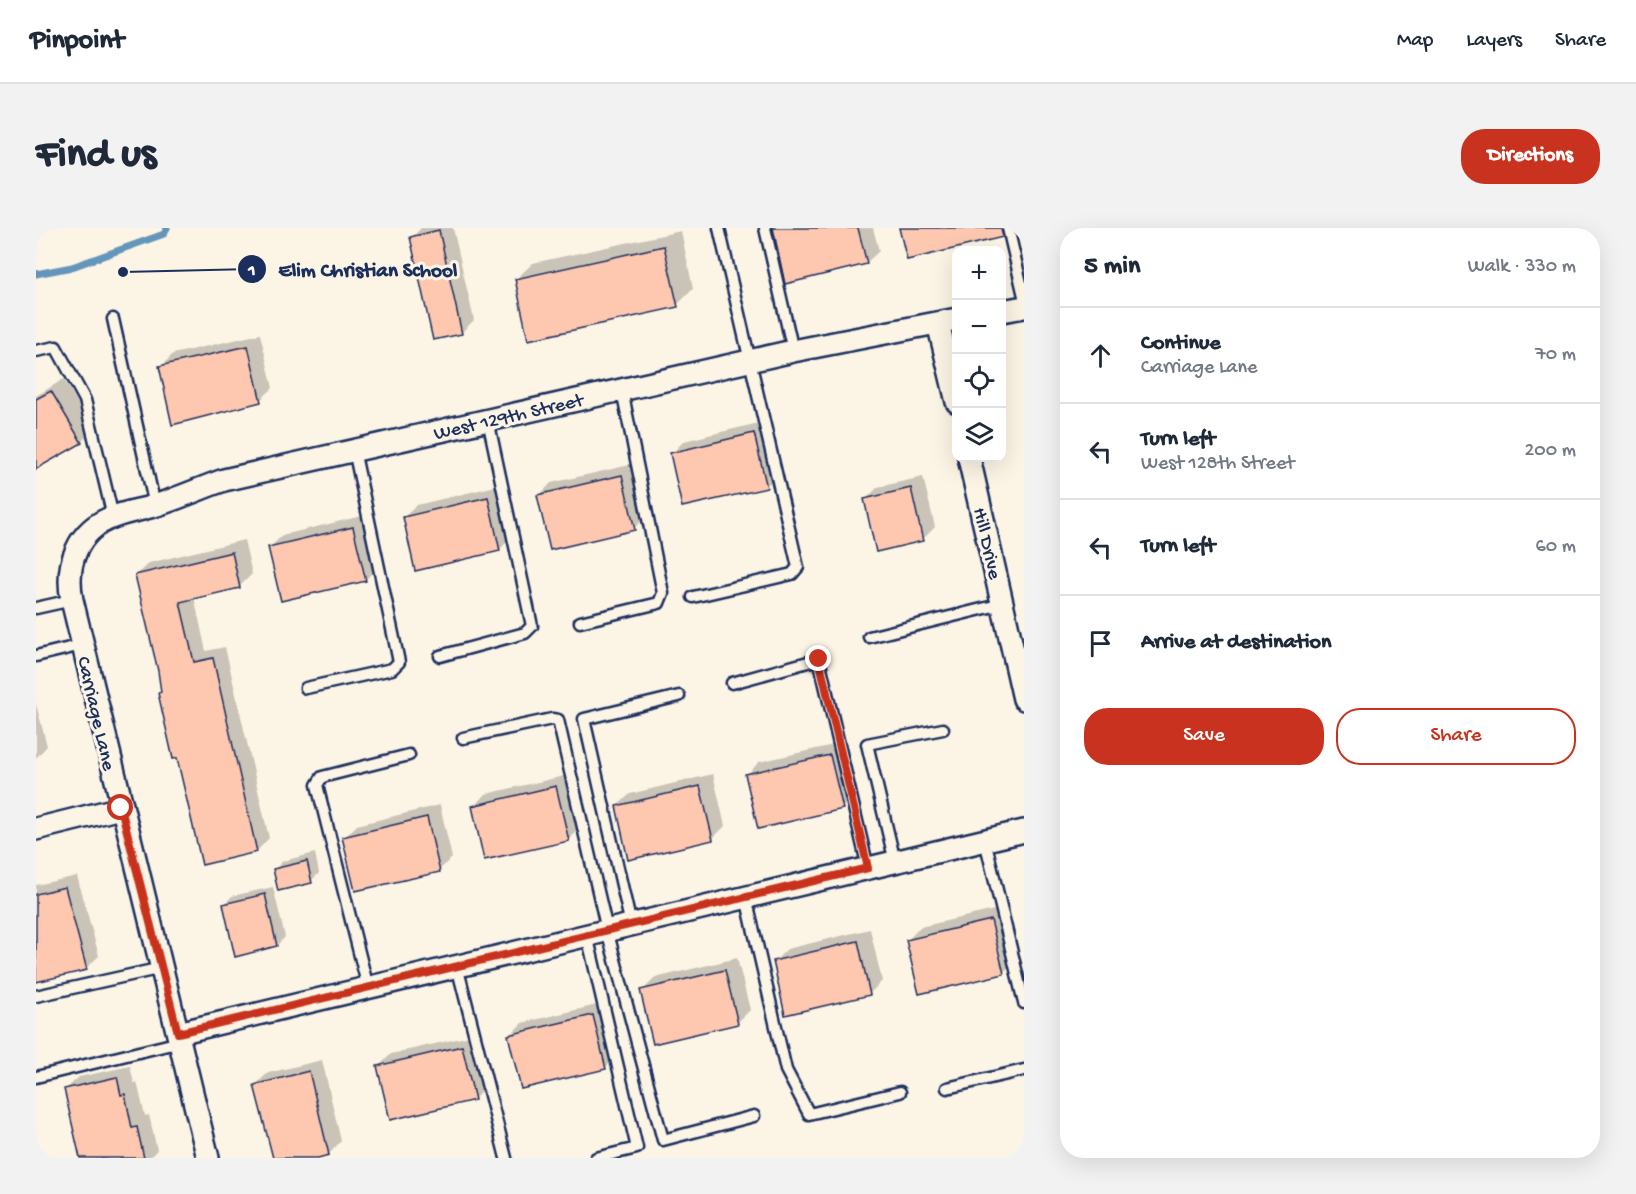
<!DOCTYPE html>
<meta charset="utf-8">
<style>
:root{--surface:#fff;--page:#f2f2f3;--text:#1f2937;--muted:#747a83;--line:#e0e1e3;--accent:#c8321e}
body{margin:0;font-family:"Gochi Hand",sans-serif;background:var(--page);color:var(--text)}
.controls{position:absolute;right:18px;top:18px;display:grid;overflow:hidden;border-radius:12px;box-shadow:0 6px 24px #0002}
.controls button{width:54px;height:54px;display:grid;place-items:center;padding:0;border:0;border-bottom:2px solid var(--line);background:var(--surface);color:var(--text);font:30px sans-serif}
.stop{position:absolute;width:18px;height:18px;margin:-14px;border:4px solid #c8321e;border-radius:50%;background:#fff}
.stop.end{background:#c8321e;border-color:#fff;box-shadow:0 2px 6px #0008}
.list{margin:0;padding:0;list-style:none}
h2{display:flex;justify-content:space-between;align-items:center;height:78px;margin:0;padding:0 24px;font-size:26px}
h2 small{font-size:20px;font-weight:400;color:var(--muted)}
.list li{display:grid;grid-template-columns:39px 1fr auto;gap:18px;align-items:center;box-sizing:border-box;height:96px;padding:0 24px;border-top:2px solid var(--line)}
.list b{display:block;font-size:22px;white-space:nowrap}
.list p{margin:0;font-size:20px;white-space:nowrap;color:var(--muted)}
.list em{font-size:20px;font-style:normal;color:var(--muted)}
.actions{display:flex;gap:12px;padding:18px 24px}
.actions a{flex:1;padding:14px 0;border:2px solid var(--accent);border-radius:24px;text-align:center;font-size:21px;color:var(--accent)}
.actions .main{background:var(--accent);color:#fff}
.icon{flex:none;width:33px;height:33px;fill:none;stroke:currentColor;stroke-width:2;stroke-linecap:round;stroke-linejoin:round}
.map{position:relative;flex:none;width:988px;height:930px;overflow:hidden;border-radius:24px}
header{display:flex;align-items:center;gap:36px;box-sizing:border-box;height:84px;padding:0 30px;background:var(--surface);border-bottom:2px solid var(--line)}
header strong{font-size:28px}
nav{display:flex;gap:33px;margin-inline-start:auto;font-size:21px}
.intro{display:flex;align-items:center;justify-content:space-between;box-sizing:border-box;height:144px;padding:0 36px}
h1{margin:0;font-size:42px}
.button{padding:15px 27px;border-radius:24px;background:var(--accent);color:#fff;font-size:21px;font-weight:700}
main{display:flex;gap:36px;padding:0 36px}
aside{flex:1;background:var(--surface);border-radius:24px;box-shadow:0 6px 24px #0002}
.map>svg:first-child{display:block}
.shadow{fill:#0003}
.lines{fill:none;stroke-linecap:round;stroke-linejoin:round}
.stream{stroke:#6496ba;stroke-width:7}
.building{fill:#fec7b0;stroke:#1b2f5e;stroke-width:1.5}
.service-casing{stroke:#1b2f5e;stroke-width:15}
.minor-casing{stroke:#1b2f5e;stroke-width:26}
.service{stroke:#fcf5e5;stroke-width:10}
.minor{stroke:#fcf5e5;stroke-width:21}
.route{stroke:#c8321e;stroke-width:8}
.labels{text-anchor:middle;stroke-width:6;stroke-linejoin:round;paint-order:stroke}
.street-label{font-size:20px;fill:#1b2f5e;stroke:#fcf5e5}
.leader{fill:none;stroke:#1b2f5e;stroke-width:2}
.callout-dot{fill:#1b2f5e;stroke:#fcf5e5;stroke-width:2}
.mark-label{font-size:18px;text-anchor:middle;font-weight:bold;fill:#fff}
.callout-label{font-size:21px;text-anchor:middle;font-weight:bold;fill:#1b2f5e;stroke:#fcf5e5;stroke-width:6;stroke-linejoin:round;paint-order:stroke}
</style>
<header>
<strong>Pinpoint</strong>
<nav><a>Map</a><a>Layers</a><a>Share</a></nav>
</header>
<div class="intro"><h1>Find us</h1><a class="button">Directions</a></div>
<main>
<div class="map">
<svg width="988" height="930" viewBox="0 0 988 930">
<rect width="100%" height="100%" fill="#fcf5e5"/>
<filter id="ink" filterUnits="userSpaceOnUse"><feTurbulence type="fractalNoise" baseFrequency=".0167" numOctaves="2"/><feDisplacementMap in="SourceGraphic" scale="12" xChannelSelector="R" yChannelSelector="G"/><feConvolveMatrix kernelMatrix="1 2 1 2 8 2 1 2 1" color-interpolation-filters="sRGB"/></filter>
<g filter="url(#ink)">
<!-- shadow -->
<path class="shadow" d="M 385,0 L 417,0 L 438,92 L 426,104 L 398,110 L 375,10 Z
M 740,0 L 837,0 L 843,23 L 830,35 Z
M 645,3 L 657,61 L 641,77 L 480,51 L 497,35 Z
M 224,106 L 237,160 L 224,172 L 206,179 L 137,195 L 125,139 L 137,126 Z
M 28,151 L 57,201 L 45,214 L 0,240 L 0,168 Z
M 731,193 L 743,246 L 730,258 L 635,226 L 648,213 Z
M 598,236 L 611,288 L 598,300 L 503,268 L 515,255 Z
M 887,249 L 899,299 L 886,312 L 829,272 L 842,259 Z
M 464,257 L 476,309 L 463,322 L 368,289 L 381,277 Z
M 330,287 L 342,339 L 329,352 L 234,319 L 247,307 Z
M 208,312 L 216,346 L 204,358 L 158,369 L 170,423 L 189,419 L 233,610 L 221,623 L 127,463 L 100,347 L 113,335 Z
M 0,476 L 11,518 L 0,530 Z
M 806,515 L 819,567 L 806,579 L 711,547 L 723,534 Z
M 677,546 L 689,598 L 676,611 L 581,578 L 594,566 Z
M 533,547 L 545,599 L 533,611 L 437,579 L 450,566 Z
M 404,577 L 416,630 L 403,642 L 308,610 L 321,597 Z
M 279,625 L 283,645 L 275,653 L 239,641 L 247,633 Z
M 41,648 L 63,728 L 50,740 L 0,752 L 0,657 Z
M 237,659 L 249,709 L 241,717 L 188,677 L 196,668 Z
M 967,680 L 979,732 L 967,745 L 872,712 L 884,699 Z
M 834,701 L 846,753 L 833,766 L 738,734 L 751,721 Z
M 701,730 L 714,782 L 701,795 L 606,763 L 619,750 Z
M 569,775 L 581,827 L 569,840 L 474,807 L 486,795 Z
M 438,807 L 451,858 L 438,871 L 343,838 L 355,826 Z
M 286,832 L 305,913 L 293,926 L 275,930 L 238,930 L 219,857 L 232,845 Z
M 94,838 L 98,855 L 101,854 L 109,888 L 113,887 L 121,922 L 113,930 L 47,930 L 30,861 L 43,849 Z"/>
<g class="lines">
<!-- stream -->
<path class="stream" d="M 0,46 L 36,39 L 128,6 L 131,0"/>
</g>
<!-- building -->
<path class="building" d="M 737,0 L 822,0 L 831,36 L 749,56 Z
M 863,0 L 965,0 L 967,9 L 871,32 Z
M 403,2 L 426,106 L 397,112 L 374,9 Z
M 628,18 L 642,79 L 492,112 L 479,51 Z
M 212,118 L 225,174 L 136,197 L 123,138 Z
M 15,163 L 46,215 L 0,241 L 0,171 Z
M 718,205 L 731,260 L 646,279 L 634,225 Z
M 586,247 L 599,302 L 514,322 L 501,267 Z
M 875,260 L 887,313 L 840,324 L 828,271 Z
M 452,269 L 464,323 L 379,343 L 367,289 Z
M 317,299 L 330,353 L 245,373 L 232,319 Z
M 196,324 L 204,360 L 144,374 L 158,434 L 177,430 L 221,624 L 166,637 L 141,530 L 137,531 L 122,465 L 125,464 L 122,443 L 99,347 Z
M 794,527 L 807,581 L 722,601 L 709,546 Z
M 520,558 L 533,613 L 448,632 L 436,578 Z
M 664,558 L 677,612 L 592,632 L 580,578 Z
M 391,589 L 404,644 L 319,663 L 306,609 Z
M 271,633 L 276,655 L 242,663 L 237,641 Z
M 29,659 L 51,742 L 0,754 L 0,666 Z
M 229,666 L 241,718 L 199,729 L 187,676 Z
M 955,692 L 968,746 L 883,766 L 870,712 Z
M 822,713 L 834,767 L 749,787 L 737,733 Z
M 689,742 L 702,796 L 617,816 L 604,762 Z
M 557,787 L 570,841 L 485,861 L 472,807 Z
M 426,818 L 439,872 L 354,892 L 341,838 Z
M 273,843 L 293,927 L 282,930 L 237,930 L 218,857 Z
M 81,849 L 85,867 L 89,866 L 96,900 L 101,899 L 108,930 L 44,930 L 28,861 Z"/>
<g class="lines">
<defs>
<path id="service" d="M 729,0 L 757,123
M 972,0 L 988,68
M 77,91 L 119,278
M 0,123 L 20,119 L 49,172 L 77,289
M 657,369 L 756,346 L 762,339 L 683,0
M 0,380 L 36,372
M 544,394 L 623,375 L 627,365 L 586,162
M 833,409 L 966,376
M 0,428 L 46,417
M 404,428 L 489,405 L 496,398 L 452,192
M 696,455 L 783,431 L 832,640
M 270,460 L 356,441 L 363,434 L 318,222
M 427,510 L 516,491 L 522,492 L 571,702 L 627,912 L 718,888
M 949,612 L 988,775
M 859,634 L 831,516 L 907,501
M 710,669 L 750,842 L 773,886 L 864,864
M 595,697 L 548,491 L 643,468
M 551,707 L 601,920 L 560,930
M 421,738 L 470,930
M 332,760 L 281,557 L 286,549 L 373,527
M 0,768 L 126,740
M 0,849 L 144,814
M 911,860 L 988,842"/>
<path id="minor" d="M 966,83 L 988,79
M 902,95 L 921,174
M 933,230 L 988,471
M 0,601 L 85,580
M 142,805 L 988,603
M 172,930 L 36,372 C 29,337 41,302 77,289 C 90,284 104,282 118,278 C 141,271 165,260 188,252 L 757,123 L 921,91"/>
</defs>
<!-- service casing -->
<use href="#service" class="service-casing"/>
<!-- minor casing -->
<use href="#minor" class="minor-casing"/>
<!-- service -->
<use href="#service" class="service"/>
<!-- minor -->
<use href="#minor" class="minor"/>
</g>
</g>
<g class="lines" filter="url(#ink)">
<!-- route -->
<path class="route" d="M 85,580 L 142,805 L 832,640 L 783,431"/>
</g>
<g class="labels">
<!-- street labels -->
<g class="street-label">
<text transform="translate(472 187) rotate(-13)" y="7">West 129th Street</text>
<text transform="translate(953 315) rotate(77)" y="7">Hill Drive</text>
<text transform="translate(62 485) rotate(77)" y="7">Carriage Lane</text>
</g>
</g>
<!-- callouts -->
<path class="leader" d="M87 44L216 41"/>
<g class="callout-dot">
<circle cx="87" cy="44" r="6"/>
<circle cx="216" cy="41" r="15"/>
</g>
<g class="mark-label">
<text x="216" y="47">1</text>
</g>
<g class="callout-label">
<text x="332" y="48">Elim Christian School</text>
</g>
</svg>
<div class="controls">
<button>+</button>
<button>−</button>
<button><svg class="icon" aria-label="locate" viewBox="0 0 24 24"><circle cx="12" cy="12" r="6"/><path d="M12 2v4M12 18v4M2 12h4M18 12h4"/></svg></button>
<button><svg class="icon" aria-label="layers" viewBox="0 0 24 24"><path d="M12 4l9 5-9 5-9-5zM3 14l9 5 9-5"/></svg></button>
</div>
<div class="stop" style="left:85px;top:580px"></div>
<div class="stop end" style="left:783px;top:431px"></div>
</div>
<aside>
<h2>5 min<small>Walk · 330 m</small></h2>
<ul class="list">
<li><svg class="icon" aria-label="ahead" viewBox="0 0 24 24"><path d="M12 20V5M6 11l6-6 6 6"/></svg><div><b>Continue</b><p>Carriage Lane</p></div><em>70 m</em></li>
<li><svg class="icon" aria-label="left" viewBox="0 0 24 24"><path d="M17 20v-9H6M10 6l-5 5 5 5"/></svg><div><b>Turn left</b><p>West 128th Street</p></div><em>200 m</em></li>
<li><svg class="icon" aria-label="left" viewBox="0 0 24 24"><path d="M17 20v-9H6M10 6l-5 5 5 5"/></svg><div><b>Turn left</b></div><em>60 m</em></li>
<li><svg class="icon" aria-label="arrive" viewBox="0 0 24 24"><path d="M6 21V4h12l-3 4 3 4H6"/></svg><div><b>Arrive at destination</b></div></li>
</ul>
<div class="actions"><a class="main">Save</a><a>Share</a></div>
</aside>
</main>
